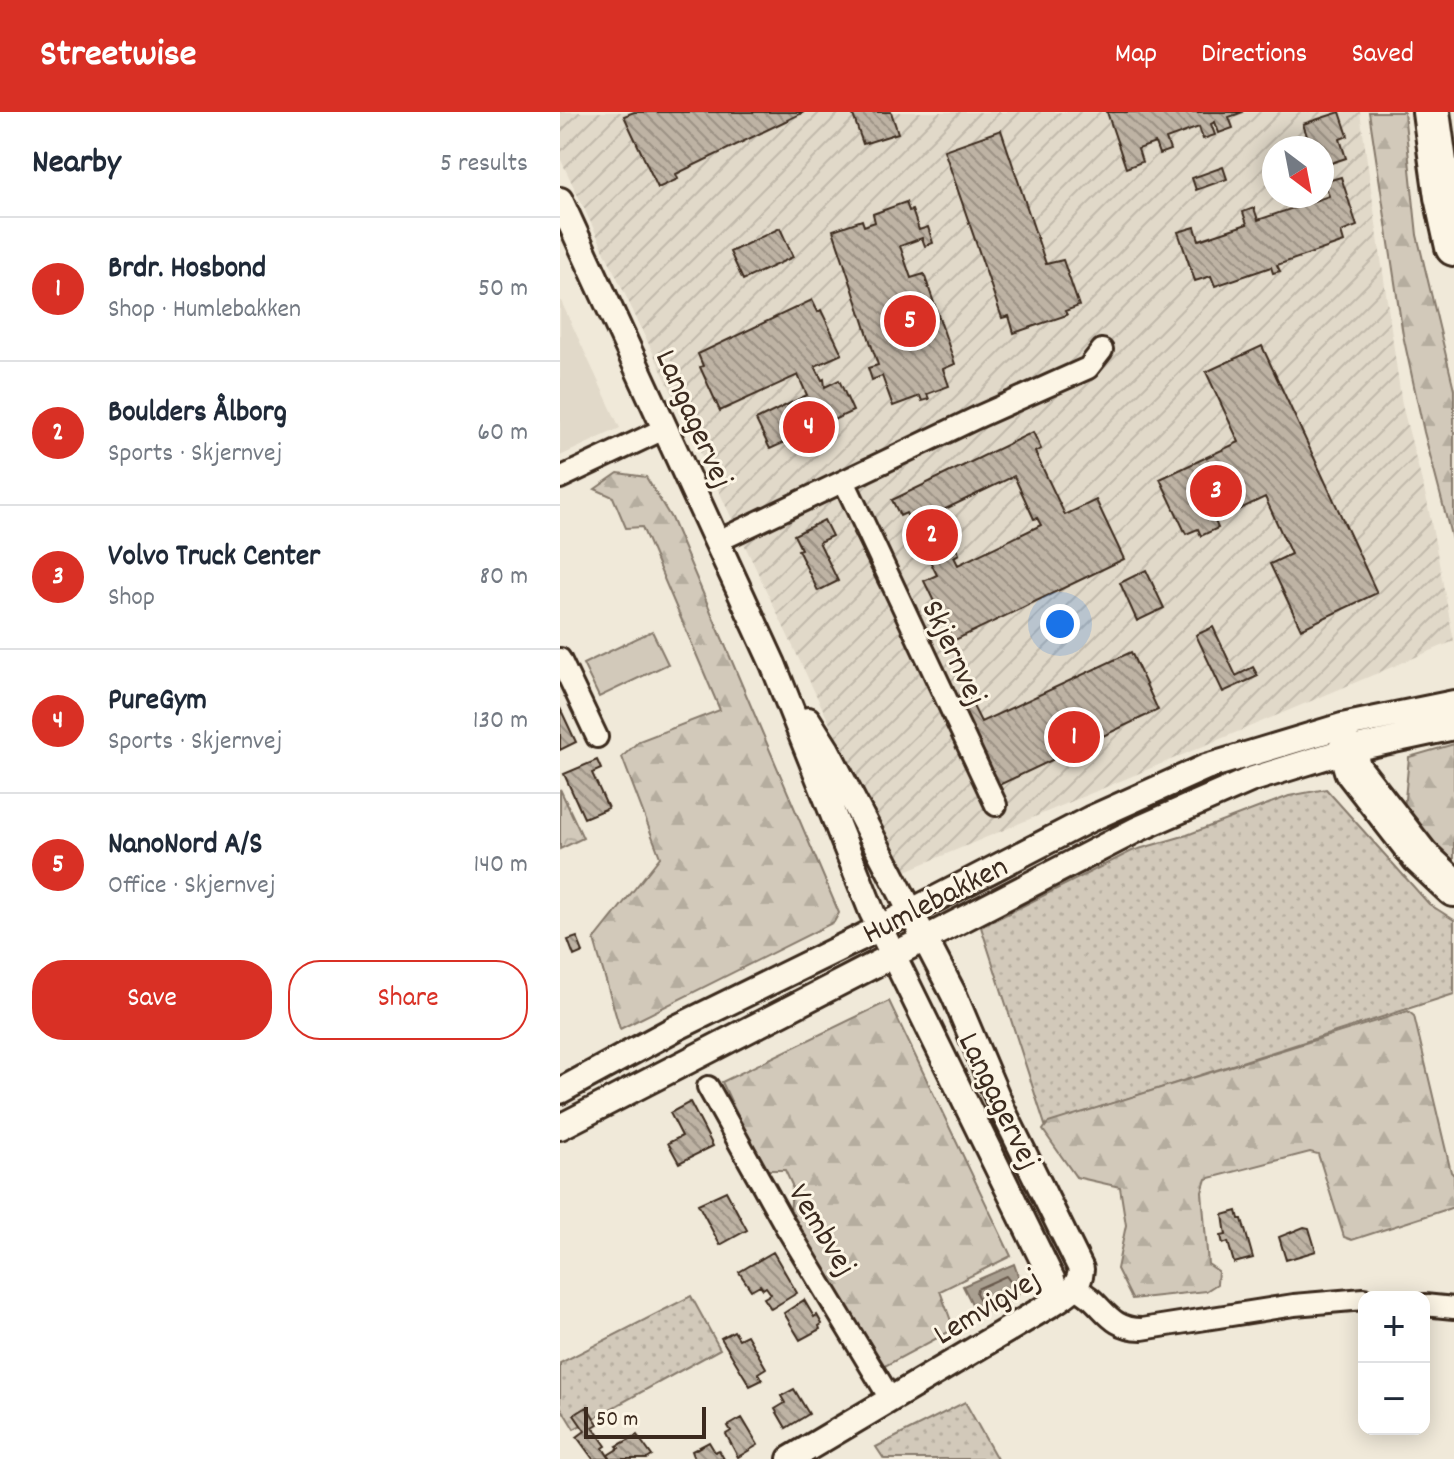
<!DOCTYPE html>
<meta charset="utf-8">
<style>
:root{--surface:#fff;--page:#f2f2f3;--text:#1f2937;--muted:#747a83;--line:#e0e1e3;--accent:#d93025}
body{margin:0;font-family:Dekko,sans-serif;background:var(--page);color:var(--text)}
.controls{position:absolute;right:24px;bottom:24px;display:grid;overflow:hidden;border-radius:16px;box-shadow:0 4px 20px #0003}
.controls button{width:72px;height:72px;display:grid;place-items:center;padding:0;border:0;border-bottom:2px solid var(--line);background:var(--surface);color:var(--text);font:40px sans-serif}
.compass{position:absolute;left:702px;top:24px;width:72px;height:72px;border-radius:50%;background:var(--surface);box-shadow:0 4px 20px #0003;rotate:148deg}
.scale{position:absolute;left:24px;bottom:20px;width:122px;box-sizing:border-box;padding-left:8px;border:4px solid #3b2a1e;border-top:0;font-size:22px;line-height:28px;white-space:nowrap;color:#3b2a1e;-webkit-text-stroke:6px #fcf5e5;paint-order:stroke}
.you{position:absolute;left:500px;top:512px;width:28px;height:28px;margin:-20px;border:6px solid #fff;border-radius:50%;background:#1a73e8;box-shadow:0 0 0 12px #1a73e833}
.badge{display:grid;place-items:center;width:52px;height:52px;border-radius:50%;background:var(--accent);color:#fff;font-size:26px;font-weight:700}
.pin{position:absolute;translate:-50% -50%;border:4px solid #fff;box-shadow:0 2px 8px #0006}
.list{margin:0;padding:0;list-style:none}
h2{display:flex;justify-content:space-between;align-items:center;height:104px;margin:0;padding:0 32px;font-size:34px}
h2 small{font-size:26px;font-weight:400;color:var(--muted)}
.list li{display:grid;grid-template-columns:52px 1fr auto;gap:24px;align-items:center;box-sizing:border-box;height:144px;padding:0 32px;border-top:2px solid var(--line)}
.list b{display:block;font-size:30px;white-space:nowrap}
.list p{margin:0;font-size:26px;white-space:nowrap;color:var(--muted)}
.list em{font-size:26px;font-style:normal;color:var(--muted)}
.actions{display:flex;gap:16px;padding:24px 32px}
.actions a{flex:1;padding:18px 0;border:2px solid var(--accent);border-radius:32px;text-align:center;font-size:28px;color:var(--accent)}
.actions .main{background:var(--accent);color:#fff}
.map{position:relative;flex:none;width:894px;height:1347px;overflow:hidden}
header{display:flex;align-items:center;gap:48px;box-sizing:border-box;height:112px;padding:0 40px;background:var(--accent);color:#fff}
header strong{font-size:38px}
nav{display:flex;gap:44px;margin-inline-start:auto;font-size:28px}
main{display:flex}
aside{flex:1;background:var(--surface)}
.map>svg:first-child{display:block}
.built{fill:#e1d9c9}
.industrial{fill:url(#industrial-furrows);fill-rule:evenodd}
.grass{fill:url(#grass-dots);stroke:#867a6c;stroke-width:2}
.forest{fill:url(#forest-firs);stroke:#867a6c;stroke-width:2}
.park{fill:url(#park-crowns);stroke:#867a6c;stroke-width:2}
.pitch{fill:#d2c9ba;stroke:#867a6c;stroke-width:2}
.water{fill:#aaa091;stroke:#7e7163;stroke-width:2}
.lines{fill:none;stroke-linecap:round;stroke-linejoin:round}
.shore{stroke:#67594c;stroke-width:2}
.building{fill:url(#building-back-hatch);stroke:#3b2a1e;stroke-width:2;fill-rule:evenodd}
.minor-casing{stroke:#3b2a1e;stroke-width:26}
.tertiary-casing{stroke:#3b2a1e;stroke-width:30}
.motorway-casing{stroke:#3b2a1e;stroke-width:42}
.minor{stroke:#fcf5e5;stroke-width:20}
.tertiary{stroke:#fcf5e5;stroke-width:24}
.motorway{stroke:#fcf5e5;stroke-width:36}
.labels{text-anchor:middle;stroke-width:6;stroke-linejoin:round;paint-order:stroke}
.street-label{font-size:32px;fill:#3b2a1e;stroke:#fcf5e5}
</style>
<header>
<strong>Streetwise</strong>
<nav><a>Map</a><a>Directions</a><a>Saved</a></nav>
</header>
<main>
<aside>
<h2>Nearby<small>5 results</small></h2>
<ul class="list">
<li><span class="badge">1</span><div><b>Brdr. Hosbond</b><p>Shop · Humlebakken</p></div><em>50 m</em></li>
<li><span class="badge">2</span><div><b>Boulders Ålborg</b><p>Sports · Skjernvej</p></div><em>60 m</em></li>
<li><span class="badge">3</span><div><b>Volvo Truck Center</b><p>Shop</p></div><em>80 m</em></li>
<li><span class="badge">4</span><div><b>PureGym</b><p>Sports · Skjernvej</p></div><em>130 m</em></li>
<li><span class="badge">5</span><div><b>NanoNord A/S</b><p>Office · Skjernvej</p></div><em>140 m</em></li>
</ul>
<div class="actions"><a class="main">Save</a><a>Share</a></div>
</aside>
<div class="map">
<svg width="894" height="1347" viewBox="0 0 894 1347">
<defs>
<pattern id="industrial-furrows" width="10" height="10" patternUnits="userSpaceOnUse" patternTransform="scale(2)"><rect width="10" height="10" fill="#e1d9c9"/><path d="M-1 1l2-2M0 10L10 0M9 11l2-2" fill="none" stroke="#c2baac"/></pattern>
<pattern id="grass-dots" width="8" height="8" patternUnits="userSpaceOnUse" patternTransform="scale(2)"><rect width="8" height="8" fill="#d2c9ba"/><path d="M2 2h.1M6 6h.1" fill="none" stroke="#b5ad9f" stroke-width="1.8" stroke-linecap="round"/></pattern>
<pattern id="forest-firs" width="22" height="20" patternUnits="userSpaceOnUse" patternTransform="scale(2)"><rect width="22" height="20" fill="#d2c9ba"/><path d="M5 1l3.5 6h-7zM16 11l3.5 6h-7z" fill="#b5ad9f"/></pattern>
<pattern id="park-crowns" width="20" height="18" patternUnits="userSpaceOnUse" patternTransform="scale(2)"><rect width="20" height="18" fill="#d2c9ba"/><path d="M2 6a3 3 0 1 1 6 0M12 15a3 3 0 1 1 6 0" fill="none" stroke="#b5ad9f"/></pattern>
<pattern id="building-back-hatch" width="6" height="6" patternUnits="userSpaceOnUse" patternTransform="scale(2)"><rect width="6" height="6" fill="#beb3a4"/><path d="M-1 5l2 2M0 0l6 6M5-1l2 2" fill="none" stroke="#9c9285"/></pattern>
</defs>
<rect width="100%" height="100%" fill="#f0e9d9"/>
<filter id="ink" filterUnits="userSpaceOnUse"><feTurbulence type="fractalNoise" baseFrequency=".0125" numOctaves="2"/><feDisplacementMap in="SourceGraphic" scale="16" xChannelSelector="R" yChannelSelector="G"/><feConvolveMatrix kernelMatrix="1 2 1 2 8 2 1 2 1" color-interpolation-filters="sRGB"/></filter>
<g filter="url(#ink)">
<!-- built -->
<path class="built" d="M 0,187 L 60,316 L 0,344 Z"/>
<!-- industrial -->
<path class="industrial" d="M 0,0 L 800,0 L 842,293 L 867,389 L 894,529 L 341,761 L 0,46 ZM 714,36 L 762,36 L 762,84 L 714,84 Z"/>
<!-- grass -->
<path class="grass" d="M 766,677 L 869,792 L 894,808 L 894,882 L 485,1013 L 421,815 L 572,739 L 627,723 L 729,684 Z
M 131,1184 L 160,1237 L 14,1317 L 0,1294 L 0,1251 Z
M 405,1290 L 437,1347 L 324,1347 L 316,1335 Z"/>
<!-- forest -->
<path class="forest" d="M 809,0 L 844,0 L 857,123 L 894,277 L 894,435 L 864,320 L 843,223 Z
M 58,361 L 86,365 L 111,406 L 279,801 L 274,810 L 60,917 L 34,828 L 100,745 L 62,645 L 79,629 L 160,598 L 82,415 L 66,416 L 53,385 L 35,377 Z
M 894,632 L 894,762 L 843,708 L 849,645 Z
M 329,889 L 451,1144 L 380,1179 L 394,1217 L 325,1254 L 230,1105 L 232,1073 L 225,1058 L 203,1058 L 162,970 Z
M 848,899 L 854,904 L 891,1060 L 894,1063 L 894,1095 L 792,1128 L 784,1125 L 758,1042 L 750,1040 L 646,1067 L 642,1080 L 648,1152 L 658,1159 L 657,1172 L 646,1179 L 572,1187 L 557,1157 L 566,1113 L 560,1075 L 516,1065 L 483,1018 L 488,1011 Z"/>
<!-- park -->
<path class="park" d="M 0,677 L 23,726 L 0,737 Z"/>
<!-- pitch -->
<path class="pitch" d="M 92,519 L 108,552 L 39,585 L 23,552 Z"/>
<!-- water -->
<path class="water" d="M 454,1152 L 461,1172 L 457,1186 L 418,1204 L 403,1174 Z"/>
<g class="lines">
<!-- shore -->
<path class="shore" d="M 446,1164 L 452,1172 L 450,1180 L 425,1192 L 421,1191 L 416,1181 L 417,1177 Z"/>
</g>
<!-- building -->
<path class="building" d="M 74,0 L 244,0 L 116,62 L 118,67 L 98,76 L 64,4 Z
M 292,0 L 331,0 L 338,21 L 303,32 Z
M 547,0 L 683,0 L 669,5 L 673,16 L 659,21 L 655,10 L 651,12 L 655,23 L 643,27 L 639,15 L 606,27 L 610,38 L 599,42 L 595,31 L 578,37 L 582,50 L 566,56 Z
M 780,0 L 788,24 L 780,27 L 786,46 L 762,54 L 762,36 L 751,36 L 748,27 L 745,28 L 744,25 L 747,24 L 743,12 Z
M 441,18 L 486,152 L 503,148 L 519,194 L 505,199 L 507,203 L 454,221 L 449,204 L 442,206 L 384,38 Z
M 663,55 L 667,67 L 636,78 L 632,66 Z
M 781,65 L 797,114 L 781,120 L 784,130 L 717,153 L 720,159 L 713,161 L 711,155 L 655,174 L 651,164 L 635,169 L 618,120 L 635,115 L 639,128 L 687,112 L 683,100 L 694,96 L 698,108 L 769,84 L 764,70 Z
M 346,90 L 349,99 L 352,98 L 359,118 L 368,115 L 373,131 L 365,134 L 362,126 L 340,134 L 351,166 L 364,162 L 395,252 L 383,257 L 389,274 L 367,282 L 369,287 L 362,289 L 360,284 L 333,294 L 322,264 L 312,268 L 308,256 L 318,253 L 273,118 L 302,108 L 304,114 L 315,110 L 313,102 Z
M 220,116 L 233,145 L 183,168 L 170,140 Z
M 252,188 L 258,200 L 261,198 L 282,242 L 255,254 L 262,268 L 264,267 L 265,275 L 279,268 L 293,299 L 210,337 L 196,308 L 247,283 L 238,263 L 160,299 L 140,255 L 143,254 L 138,242 Z
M 702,234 L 817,481 L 741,517 L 710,452 L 731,442 L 705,385 L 655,409 L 658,416 L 641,424 L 638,417 L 626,422 L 600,367 L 679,330 L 646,260 Z
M 473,320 L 481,337 L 475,340 L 505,403 L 536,388 L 564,447 L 393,529 L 364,469 L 377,463 L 346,401 L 340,404 L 332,388 ZM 454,364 L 474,407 L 477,406 L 481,413 L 398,453 L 394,445 L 399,442 L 379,400 Z
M 264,408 L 272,424 L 259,430 L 278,469 L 258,479 L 238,438 L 241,437 L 234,423 Z
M 299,418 L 325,474 L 320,476 L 293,421 Z
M 586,458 L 604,496 L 577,509 L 560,471 Z
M 653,515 L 676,564 L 693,555 L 698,564 L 663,580 L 636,523 Z
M 571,540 L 598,598 L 437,674 L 398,592 L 409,586 L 421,610 Z
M 0,596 L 16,630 L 0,638 Z
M 37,648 L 41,657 L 32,661 L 48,696 L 24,706 L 4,662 Z
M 17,825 L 23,840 L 14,844 L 8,828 Z
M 130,990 L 153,1034 L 119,1051 L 108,1031 L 122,1024 L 110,1001 Z
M 166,1079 L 187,1118 L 160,1133 L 138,1092 Z
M 677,1099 L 679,1107 L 682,1107 L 693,1146 L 674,1151 L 668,1130 L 663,1132 L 661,1124 L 666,1123 L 663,1103 Z
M 744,1115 L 749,1116 L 756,1139 L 726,1148 L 719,1125 Z
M 213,1140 L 237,1181 L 211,1197 L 204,1186 L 211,1182 L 206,1175 L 203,1177 L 200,1173 L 191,1178 L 179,1160 Z
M 244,1188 L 254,1205 L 257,1203 L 262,1212 L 259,1214 L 260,1217 L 240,1228 L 224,1201 Z
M 174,1219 L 179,1227 L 187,1223 L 206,1256 L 198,1261 L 202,1268 L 190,1274 L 161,1226 Z
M 234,1277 L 249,1302 L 226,1316 L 215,1297 L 225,1291 L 221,1284 Z
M 27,1295 L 38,1312 L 33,1315 L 46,1334 L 43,1336 L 50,1347 L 33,1347 L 17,1325 L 25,1319 L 14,1303 Z
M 182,1306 L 198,1333 L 178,1345 L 166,1322 L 171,1319 L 168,1314 Z
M 77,1323 L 92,1344 L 87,1347 L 51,1347 L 48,1343 L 59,1336 L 57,1334 Z
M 149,1330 L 155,1340 L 159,1338 L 164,1347 L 135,1347 L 132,1339 Z"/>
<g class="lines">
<defs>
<path id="minor" d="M 0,366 L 106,316
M 284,369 L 436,693
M 156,430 L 418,305 L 528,256 L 542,238
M 0,547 L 37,625
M 148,975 L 225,1113 L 331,1288
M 515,1176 C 544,1189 546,1217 582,1217 L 734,1193 L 804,1187
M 864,1193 L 894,1196"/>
<path id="tertiary" d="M 0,88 L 213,552 L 312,800 L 492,1167 L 494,1176 L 493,1191
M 0,979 L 116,916 L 298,827 L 530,707 L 646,655 L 782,614 L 894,591
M 0,1015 L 578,717 L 690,668 L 787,638 L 894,615
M 230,1347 L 493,1191 C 507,1181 520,1176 521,1157 L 444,1001 L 394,883 L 267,638 L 248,608"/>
<path id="motorway" d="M 871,0 L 883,85 L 894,135
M 787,638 L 793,658 L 860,744 L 894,776"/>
</defs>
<!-- minor casing -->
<use href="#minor" class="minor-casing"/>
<!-- tertiary casing -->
<use href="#tertiary" class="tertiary-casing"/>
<!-- motorway casing -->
<use href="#motorway" class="motorway-casing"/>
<!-- minor -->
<use href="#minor" class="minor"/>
<!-- tertiary -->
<use href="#tertiary" class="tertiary"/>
<!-- motorway -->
<use href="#motorway" class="motorway"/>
</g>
</g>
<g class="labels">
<!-- street labels -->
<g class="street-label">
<text transform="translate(136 306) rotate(66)" y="11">Langagervej</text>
<text transform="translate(396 540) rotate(65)" y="11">Skjernvej</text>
<text transform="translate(374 786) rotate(-27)" y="11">Humlebakken</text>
<text transform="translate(441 988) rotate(64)" y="11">Langagervej</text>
<text transform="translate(264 1117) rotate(59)" y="11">Vembvej</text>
<text transform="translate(426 1193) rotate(-31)" y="11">Lemvigvej</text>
</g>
</g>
</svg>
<div class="controls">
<button>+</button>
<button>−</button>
</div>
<svg class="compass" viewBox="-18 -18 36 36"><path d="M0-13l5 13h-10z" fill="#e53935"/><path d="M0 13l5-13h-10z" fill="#747a83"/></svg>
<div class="scale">50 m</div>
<div class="you"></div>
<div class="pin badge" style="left:514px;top:625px">1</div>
<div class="pin badge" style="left:372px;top:423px">2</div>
<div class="pin badge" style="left:656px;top:379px">3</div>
<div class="pin badge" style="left:249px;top:315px">4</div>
<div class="pin badge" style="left:350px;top:209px">5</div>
</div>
</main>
